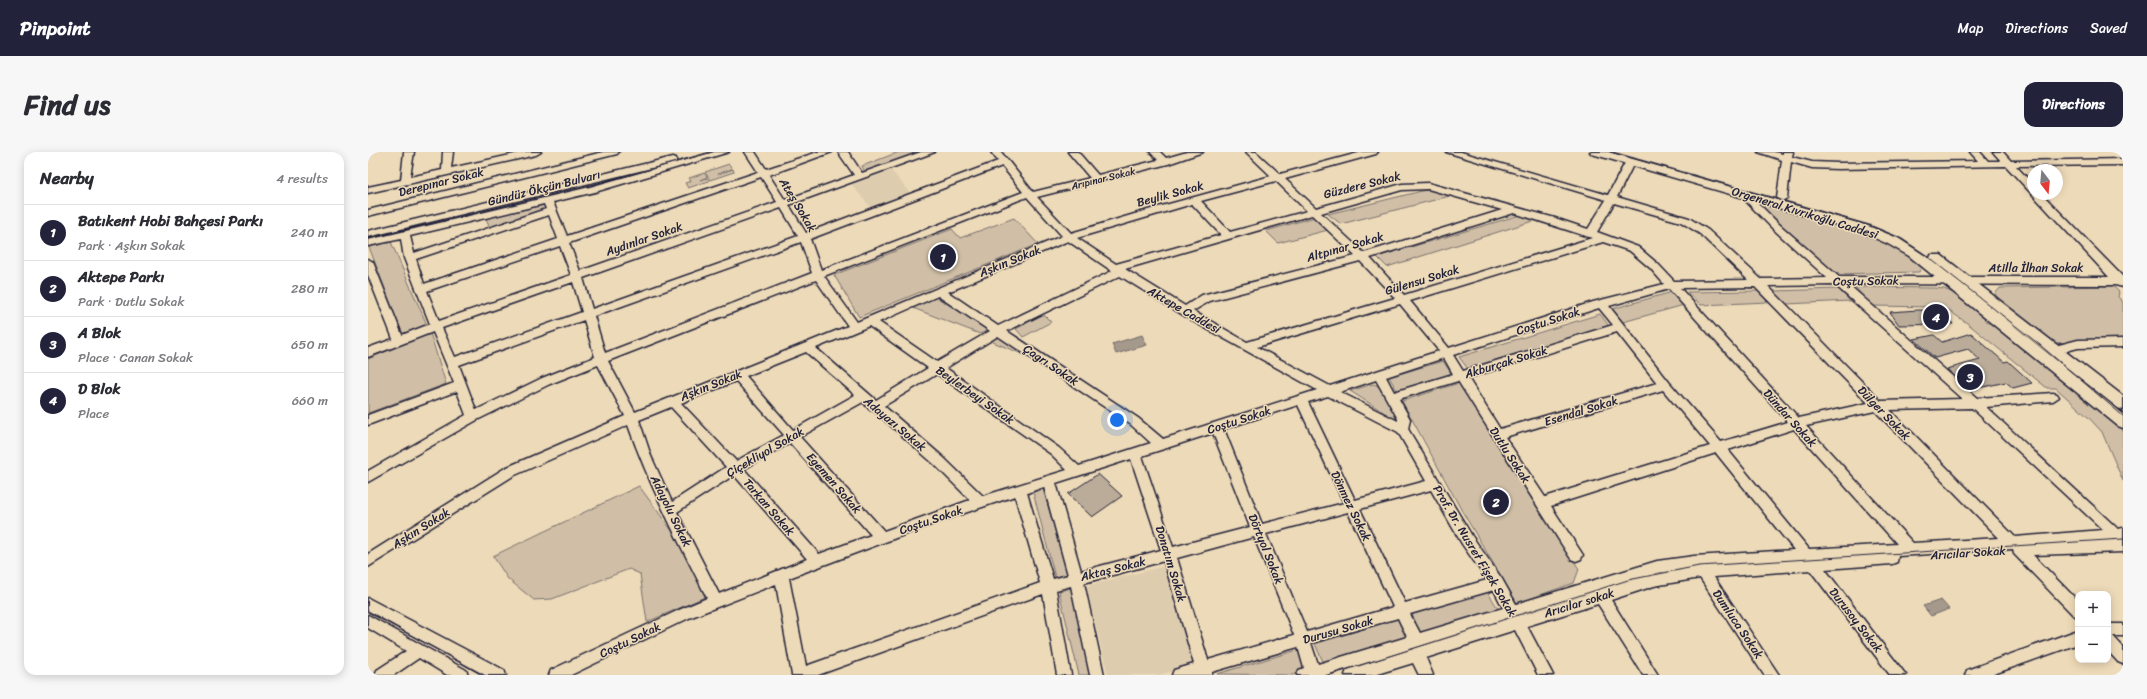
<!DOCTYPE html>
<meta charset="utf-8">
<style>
:root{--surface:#fff;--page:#f7f7f7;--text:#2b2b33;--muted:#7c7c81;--line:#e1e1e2;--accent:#22223b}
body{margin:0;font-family:Sriracha,sans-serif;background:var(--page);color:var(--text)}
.controls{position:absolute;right:12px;bottom:12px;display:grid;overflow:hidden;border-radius:8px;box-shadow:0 2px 10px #0003}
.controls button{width:36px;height:36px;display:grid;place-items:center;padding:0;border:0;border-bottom:1px solid var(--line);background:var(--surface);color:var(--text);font:20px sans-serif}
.compass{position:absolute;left:1659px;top:12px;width:36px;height:36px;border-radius:50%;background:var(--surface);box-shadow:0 2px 10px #0003;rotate:164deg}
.you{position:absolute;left:749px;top:268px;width:14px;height:14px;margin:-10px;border:3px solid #fff;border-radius:50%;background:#1a73e8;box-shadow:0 0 0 6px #1a73e833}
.badge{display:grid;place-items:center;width:26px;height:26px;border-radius:50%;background:var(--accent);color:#fff;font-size:13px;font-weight:700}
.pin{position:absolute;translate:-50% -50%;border:2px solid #fff;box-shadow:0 1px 4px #0006}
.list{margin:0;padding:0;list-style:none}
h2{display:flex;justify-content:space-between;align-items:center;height:52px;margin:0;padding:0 16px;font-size:17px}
h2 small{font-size:13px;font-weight:400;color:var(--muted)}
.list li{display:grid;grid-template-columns:26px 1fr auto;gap:12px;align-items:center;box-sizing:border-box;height:56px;padding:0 16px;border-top:1px solid var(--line)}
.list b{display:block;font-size:15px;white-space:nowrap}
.list p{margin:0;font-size:13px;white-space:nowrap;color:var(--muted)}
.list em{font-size:13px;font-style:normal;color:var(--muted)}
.map{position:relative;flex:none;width:1755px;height:523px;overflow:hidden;border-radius:12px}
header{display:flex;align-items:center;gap:24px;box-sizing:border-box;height:56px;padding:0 20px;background:var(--accent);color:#fff}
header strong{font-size:19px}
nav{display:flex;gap:22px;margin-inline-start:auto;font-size:14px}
.intro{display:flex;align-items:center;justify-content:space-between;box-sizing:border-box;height:96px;padding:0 24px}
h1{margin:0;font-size:28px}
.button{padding:10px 18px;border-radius:12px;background:var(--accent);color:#fff;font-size:14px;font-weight:700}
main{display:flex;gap:24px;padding:0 24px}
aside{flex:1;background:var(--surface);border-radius:12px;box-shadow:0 2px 10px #0003}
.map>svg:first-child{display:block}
.built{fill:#deccaf}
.green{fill:#d0bfa6;stroke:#797070}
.water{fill:#a5998b;stroke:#71696b}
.building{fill:#baac99;stroke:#22223b}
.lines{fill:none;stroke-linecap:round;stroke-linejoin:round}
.minor-casing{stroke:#22223b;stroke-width:3}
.major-casing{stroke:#22223b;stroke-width:3}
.minor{fill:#eddab8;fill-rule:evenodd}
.major{fill:#eddab8;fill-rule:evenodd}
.tram{stroke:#22223b;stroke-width:1}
.labels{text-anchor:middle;stroke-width:3;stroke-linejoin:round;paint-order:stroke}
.far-street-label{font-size:10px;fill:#22223b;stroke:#eddab8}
.street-label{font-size:12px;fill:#22223b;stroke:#eddab8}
</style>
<header>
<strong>Pinpoint</strong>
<nav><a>Map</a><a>Directions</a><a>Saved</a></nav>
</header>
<div class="intro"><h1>Find us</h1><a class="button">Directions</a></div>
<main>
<aside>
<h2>Nearby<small>4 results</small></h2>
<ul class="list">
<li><span class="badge">1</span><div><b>Batıkent Hobi Bahçesi Parkı</b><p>Park · Aşkın Sokak</p></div><em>240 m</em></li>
<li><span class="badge">2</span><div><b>Aktepe Parkı</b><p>Park · Dutlu Sokak</p></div><em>280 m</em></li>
<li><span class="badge">3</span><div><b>A Blok</b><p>Place · Canan Sokak</p></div><em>650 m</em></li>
<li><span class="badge">4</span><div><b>D Blok</b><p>Place</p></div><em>660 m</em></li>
</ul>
</aside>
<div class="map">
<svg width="1755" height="523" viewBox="0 0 1755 523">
<rect width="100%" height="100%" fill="#eddab8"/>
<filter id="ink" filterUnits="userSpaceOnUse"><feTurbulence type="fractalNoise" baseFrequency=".025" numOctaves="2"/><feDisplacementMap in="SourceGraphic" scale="8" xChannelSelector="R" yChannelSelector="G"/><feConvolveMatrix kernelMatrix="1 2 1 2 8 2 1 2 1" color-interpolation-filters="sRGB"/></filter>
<g filter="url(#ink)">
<!-- built -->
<path class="built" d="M 523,18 L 542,41 L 503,56 L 483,32 Z
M 797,414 L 828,513 L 791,523 L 740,523 L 718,434 Z"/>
<!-- green -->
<path class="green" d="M 531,0 L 553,0 L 497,20 L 494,14 Z
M 361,12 L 364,17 L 350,22 L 365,17 L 366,20 L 342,28 L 337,20 Z
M 336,21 L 339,25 L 332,28 L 339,26 L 341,29 L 320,36 L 317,31 L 323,29 L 321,26 Z
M 1062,37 L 1086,43 L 973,72 L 960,62 Z
M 1389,50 L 1503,83 L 1534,98 L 1554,114 L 1551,120 L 1467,122 Z
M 176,53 L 178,59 L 122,76 L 118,66 Z
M 1152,63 L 1168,68 L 1019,115 L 1009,105 Z
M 947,65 L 960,78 L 910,91 L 898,79 Z
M 646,66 L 670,92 L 491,165 L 466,123 L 584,77 L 592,86 Z
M 23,90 L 59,173 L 35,183 L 1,95 Z
M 1745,134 L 1751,140 L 1750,145 L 1755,150 L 1755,188 L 1686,191 L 1631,148 L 1627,142 L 1632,136 Z
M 1487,135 L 1567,136 L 1576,137 L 1592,144 L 1755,275 L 1755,329 L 1734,280 L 1721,266 L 1688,236 L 1679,236 L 1599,171 L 1580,158 L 1569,155 L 1504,154 Z
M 1470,137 L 1482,149 L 1419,152 L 1406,139 Z
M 1390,139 L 1400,150 L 1333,153 L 1319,140 Z
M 1304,140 L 1316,153 L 1255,170 L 1244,157 Z
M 568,145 L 621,178 L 612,182 L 545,156 Z
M 675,162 L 683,170 L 655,185 L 648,177 Z
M 1232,162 L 1241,174 L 1100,217 L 1091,205 Z
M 62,181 L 78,232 L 0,261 L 0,207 Z
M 627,183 L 632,183 L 661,203 L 654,202 L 620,188 Z
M 1075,209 L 1085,224 L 1030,240 L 1021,225 Z
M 1091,231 L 1211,417 L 1206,431 L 1149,451 L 1094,359 L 1034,249 Z
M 1005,232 L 1015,236 L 1033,267 L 1028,268 L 982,239 Z
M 271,334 L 307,383 L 339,444 L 279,470 L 272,422 L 261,417 L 184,447 L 166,448 L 140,427 L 125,404 Z
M 675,337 L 700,422 L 687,425 L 665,340 Z
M 704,436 L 725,523 L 711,523 L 691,439 Z
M 1119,439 L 1131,458 L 1053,483 L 1042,463 Z
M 1031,466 L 1041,489 L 957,514 L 947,492 Z
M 933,497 L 941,518 L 925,523 L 849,522 Z"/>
<!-- water -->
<path class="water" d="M 774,183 L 779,193 L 748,202 L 744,192 Z
M 1573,448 L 1581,457 L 1563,464 L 1555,454 Z"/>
<!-- building -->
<path class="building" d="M 1550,158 L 1575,159 L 1585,172 L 1531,173 L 1522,160 Z
M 1603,181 L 1636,210 L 1640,209 L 1664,231 L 1645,236 L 1638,230 L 1602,238 L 1579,217 L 1612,208 L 1600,197 L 1567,206 L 1546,187 L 1566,183 L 1574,190 Z
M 730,322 L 754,344 L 724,365 L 700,342 Z"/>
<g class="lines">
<defs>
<path id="minor" d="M 36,0 L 46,0 L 42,25 L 74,18 L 75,0 L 85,0 L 83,16 L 156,0 L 173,0 L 168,3 L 0,41 L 0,35 L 33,28 Z
M 235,0 L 251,0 L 249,2 L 0,64 L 0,58 Z
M 346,0 L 361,0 L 227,40 L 185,50 L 199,84 L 390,20 L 377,0 L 387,0 L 398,17 L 450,0 L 464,0 L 401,23 L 417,48 L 486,23 L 470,0 L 480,0 L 494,21 L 553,0 L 567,0 L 421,53 L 438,81 L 630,9 L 623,0 L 633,0 L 665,40 L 722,26 L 700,0 L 710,0 L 730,23 L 790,8 L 782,0 L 792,0 L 798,6 L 819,0 L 835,0 L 800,12 L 669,45 L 703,81 L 790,55 L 903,24 L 878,0 L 888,0 L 912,22 L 994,0 L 1010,0 L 1008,2 L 917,27 L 948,56 L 1034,32 L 1060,31 L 1187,66 L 1220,77 L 1238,48 L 1078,0 L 1093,0 L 1240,43 L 1259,7 L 1265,7 L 1267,9 L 1249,45 L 1321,66 L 1340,78 L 1393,127 L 1459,126 L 1404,76 L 1373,44 L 1373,40 L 1379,40 L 1411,72 L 1471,125 L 1741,125 L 1666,44 L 1664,42 L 1665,41 L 1662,40 L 1638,14 L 1470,17 L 1444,16 L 1423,10 L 1419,46 L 1414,49 L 1409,46 L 1414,8 L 1390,0 L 1406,0 L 1415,2 L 1415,0 L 1425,0 L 1424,5 L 1444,10 L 1470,11 L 1610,9 L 1602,0 L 1612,0 L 1620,9 L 1633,9 L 1625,0 L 1635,0 L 1643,9 L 1755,7 L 1755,13 L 1648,14 L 1665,32 L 1665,42 L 1674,42 L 1755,125 L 1755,135 L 1747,133 L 1480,132 L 1609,246 L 1685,241 L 1689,242 L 1691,245 L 1685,249 L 1618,255 L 1750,377 L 1755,376 L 1755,388 L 1743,389 L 1755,388 L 1755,400 L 1665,403 L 1710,449 L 1710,465 L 1705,463 L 1646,402 L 1645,397 L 1530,404 L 1529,410 L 1524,412 L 1457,417 L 1538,523 L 1522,523 L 1442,418 L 1346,425 L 1411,523 L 1396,523 L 1332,426 L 1286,434 L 1243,448 L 1290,523 L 1275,523 L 1230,452 L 1159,474 L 1185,523 L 1170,523 L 1147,478 L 1058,506 L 1065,523 L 1051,523 L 1045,511 L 1006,523 L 977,523 L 979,518 L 984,516 L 1141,467 L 958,523 L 929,523 L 931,518 L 936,516 L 930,495 L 844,520 L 844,523 L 804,523 L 806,518 L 826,512 L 796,409 L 716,431 L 736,523 L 722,523 L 703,434 L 688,438 L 703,523 L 689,523 L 675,442 L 450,523 L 424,523 L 408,432 L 321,466 L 203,523 L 181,523 L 183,518 L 311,458 L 339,446 C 310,389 281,333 260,273 L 145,324 L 0,415 L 0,402 L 137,316 L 257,264 L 230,213 L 182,232 L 109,268 L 0,330 L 0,319 L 98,263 L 89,239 L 0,273 L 0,263 L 86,231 L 65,180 L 0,205 L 0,196 L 25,187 L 0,123 L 0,107 L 5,110 L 34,183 L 62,172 L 36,106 L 33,87 L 0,94 L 0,88 L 222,35 ZM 634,14 L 655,40 L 453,118 L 442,87 ZM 393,25 L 409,50 L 212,119 L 201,91 ZM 908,29 L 939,59 L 862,80 L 833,49 ZM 1060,37 L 1134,58 L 996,101 L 953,61 L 1034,38 ZM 659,45 L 694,84 L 489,170 L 456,124 ZM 1246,51 L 1313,70 L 1332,82 L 1380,128 L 1306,129 L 1290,112 L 1270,95 L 1229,80 ZM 176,52 L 178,57 L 46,101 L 42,84 ZM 824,52 L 853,83 L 748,112 L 709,86 ZM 413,56 L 430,84 L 224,157 L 215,126 ZM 1146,61 L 1224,86 L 1036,143 L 1002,106 ZM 181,63 L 190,87 L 56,132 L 48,107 ZM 944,63 L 987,104 L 834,143 L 817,154 L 757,117 ZM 700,89 L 744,119 L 630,174 L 580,140 ZM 433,90 L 444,121 L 237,201 L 226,164 ZM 1235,90 L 1262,99 L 1282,116 L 1296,132 L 1225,150 L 1081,196 L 1042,149 ZM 192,94 L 203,123 L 71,169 L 59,139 ZM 992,109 L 1027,146 L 879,190 L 825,159 L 842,149 ZM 752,124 L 828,171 L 949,238 L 795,287 L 770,266 L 639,179 ZM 448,128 L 480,174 L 267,260 L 240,209 ZM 205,130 L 214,160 L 87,205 L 74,176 ZM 1467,133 L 1594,247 L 1513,249 L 1400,134 ZM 1387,135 L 1500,251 L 1431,266 L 1312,136 ZM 1301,137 L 1420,270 L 1353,290 L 1301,230 L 1241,154 ZM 570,144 L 622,179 L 569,210 L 511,170 ZM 1032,152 L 1071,199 L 962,234 L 889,195 ZM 1231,156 L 1245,173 L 1095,219 L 1085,203 ZM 216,168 L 227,205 L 174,226 L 108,258 L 91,213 ZM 501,174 L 560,216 L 508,248 L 448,196 ZM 1249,180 L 1289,231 L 1132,277 L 1100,226 ZM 630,184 L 762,272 L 783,291 L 711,314 L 691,296 L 578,216 ZM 438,200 L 487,243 L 425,278 L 378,224 ZM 1076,206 L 1085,222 L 1026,240 L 1018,225 ZM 569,222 L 683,302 L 699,318 L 615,344 L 576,306 L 516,254 ZM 1008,228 L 1030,267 L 1030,269 L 972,240 ZM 368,229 L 416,283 L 368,309 L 313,251 ZM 1090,229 L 1203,407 L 1208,409 L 1213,407 L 1215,403 L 1183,354 L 1348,301 L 1426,398 L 1326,404 L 1289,409 L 1148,452 L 1134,427 L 1104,384 L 1040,277 L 1042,267 L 1031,247 ZM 1295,238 L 1342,294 L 1177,345 L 1137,285 ZM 960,244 L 1030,280 L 1058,329 L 987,348 L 940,250 ZM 495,250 L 502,258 L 506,259 L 567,313 L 602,348 L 516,379 L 432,285 ZM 930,253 L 976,351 L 894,372 L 856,277 ZM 303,255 L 358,315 L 304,350 L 283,304 L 271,268 ZM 1604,256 L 1735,378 L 1647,385 L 1522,258 ZM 1507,259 L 1631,386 L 1545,391 L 1438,274 ZM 1426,277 L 1529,392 L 1441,397 L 1360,298 ZM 845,281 L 882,375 L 805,395 L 774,304 ZM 422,291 L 503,383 L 451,402 L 376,317 ZM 763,307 L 793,398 L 713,419 L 688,331 ZM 366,323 L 439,407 L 351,442 L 309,360 ZM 676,335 L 700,423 L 685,427 L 659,341 ZM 1063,338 L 1094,392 L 1119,428 L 1037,451 L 992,357 ZM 647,344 L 672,431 L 438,514 L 421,426 L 573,369 ZM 980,360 L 1025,455 L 939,480 L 898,382 ZM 886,385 L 926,483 L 840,508 L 809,406 ZM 1313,418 L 1286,422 L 1234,438 L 1289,421 ZM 1126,438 L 1135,456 L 1052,481 L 1042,462 ZM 1228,440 L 1154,463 L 1153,463 ZM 1030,466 L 1039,485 L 950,512 L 943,491 Z
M 305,5 L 308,6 L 308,10 L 0,85 L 0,79 Z
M 1755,187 L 1755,195 L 1710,196 L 1687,202 L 1681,198 L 1683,195 L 1710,188 Z
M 0,446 L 136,518 L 138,523 L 117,523 L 0,459 Z
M 0,463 L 98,518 L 100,523 L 79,523 L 51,506 L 26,523 L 7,523 L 9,518 L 38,499 L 0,476 Z
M 1740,472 L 1755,472 L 1755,484 L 1745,484 L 1755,495 L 1755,512 L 1750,510 L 1740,499 Z
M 1710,478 L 1710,492 L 1623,523 L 1597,523 L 1599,518 Z"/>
<path id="major" d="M 1222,0 L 1241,0 L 1501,74 L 1530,86 L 1562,107 L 1563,103 L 1573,103 L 1755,244 L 1755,258 L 1750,256 L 1630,161 L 1755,262 L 1755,276 L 1750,274 L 1541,104 L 1520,92 L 1493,80 L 1224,2 Z"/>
</defs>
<!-- minor casing -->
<use href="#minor" class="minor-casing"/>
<!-- major casing -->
<use href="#major" class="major-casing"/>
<!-- minor -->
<use href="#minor" class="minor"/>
<!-- major -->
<use href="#major" class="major"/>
<!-- tram -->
<path class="tram" d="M 1242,0 L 1499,73 L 1534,87 L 1555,101 L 1672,193 L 1755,264
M 0,87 L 251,26 L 344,0
M 0,459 L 114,523
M 962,523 L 1260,428 L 1331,414 L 1755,387"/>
</g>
</g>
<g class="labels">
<!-- far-street labels -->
<g class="far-street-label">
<text transform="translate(735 26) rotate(-14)" y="4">Arıpınar Sokak</text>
</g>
<!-- street labels -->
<g class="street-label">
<text transform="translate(73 30) rotate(-14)" y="4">Derepınar Sokak</text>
<text transform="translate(994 33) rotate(-14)" y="4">Güzdere Sokak</text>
<text transform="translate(176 36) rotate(-14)" y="4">Gündüz Ökçün Bulvarı</text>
<text transform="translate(802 42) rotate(-15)" y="4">Beylik Sokak</text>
<text transform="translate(430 53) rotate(59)" y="4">Ateş Sokak</text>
<text transform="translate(1437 61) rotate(17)" y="4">Orgeneral Kıvrıkoğlu Caddesi</text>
<text transform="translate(276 87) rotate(-19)" y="4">Aydınlar Sokak</text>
<text transform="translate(977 95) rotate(-16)" y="4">Altpınar Sokak</text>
<text transform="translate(642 109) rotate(-22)" y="4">Aşkın Sokak</text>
<text x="1668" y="120">Atilla İlhan Sokak</text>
<text transform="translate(1054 128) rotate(-17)" y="4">Gülensu Sokak</text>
<text transform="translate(1498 129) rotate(-1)" y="4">Coştu Sokak</text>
<text transform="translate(816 158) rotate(30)" y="4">Aktepe Caddesi</text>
<text transform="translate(1180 169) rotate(-18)" y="4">Coştu Sokak</text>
<text transform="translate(1138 210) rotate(-17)" y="4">Akburçak Sokak</text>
<text transform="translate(683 213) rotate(34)" y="4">Çagrı Sokak</text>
<text transform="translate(343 233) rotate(-22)" y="4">Aşkın Sokak</text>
<text transform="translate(607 243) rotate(35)" y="4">Beylerbeyi Sokak</text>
<text transform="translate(1213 259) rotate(-17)" y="4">Esendal Sokak</text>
<text transform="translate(1516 261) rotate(46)" y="4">Dülger Sokak</text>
<text transform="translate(1422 266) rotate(48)" y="4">Dündar Sokak</text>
<text transform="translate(871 268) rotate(-18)" y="4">Coştu Sokak</text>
<text transform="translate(527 272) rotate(40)" y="4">Adayazı Sokak</text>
<text transform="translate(397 300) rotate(-30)" y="4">Çiçekliyol Sokak</text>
<text transform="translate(1142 303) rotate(57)" y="4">Dutlu Sokak</text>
<text transform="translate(466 331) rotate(49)" y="4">Egemen Sokak</text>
<text transform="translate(983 354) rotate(64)" y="4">Dönmez Sokak</text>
<text transform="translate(401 355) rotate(49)" y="4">Tarkan Sokak</text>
<text transform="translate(303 359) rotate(64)" y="4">Adayolu Sokak</text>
<text transform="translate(563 368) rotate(-19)" y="4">Coştu Sokak</text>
<text transform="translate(53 376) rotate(-32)" y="4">Aşkın Sokak</text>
<text transform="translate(898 397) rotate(68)" y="4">Dörtyol Sokak</text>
<text transform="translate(1107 399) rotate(59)" y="4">Prof. Dr. Nusret Fişek Sokak</text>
<text transform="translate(1600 401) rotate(-4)" y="4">Arıcılar Sokak</text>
<text transform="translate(803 412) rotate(73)" y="4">Donatım Sokak</text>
<text transform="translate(745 417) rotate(-14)" y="4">Aktaş Sokak</text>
<text transform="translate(1211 451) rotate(-17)" y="4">Arıcılar sokak</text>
<text transform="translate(1488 468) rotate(52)" y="4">Durusoy Sokak</text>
<text transform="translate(1370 472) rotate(56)" y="4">Dumluca Sokak</text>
<text transform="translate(970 478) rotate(-16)" y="4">Durusu Sokak</text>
<text transform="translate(262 488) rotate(-26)" y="4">Coştu Sokak</text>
</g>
</g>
</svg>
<div class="controls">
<button>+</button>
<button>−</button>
</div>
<svg class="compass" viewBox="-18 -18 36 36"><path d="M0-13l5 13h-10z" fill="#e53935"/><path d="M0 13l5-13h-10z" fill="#7c7c81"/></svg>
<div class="you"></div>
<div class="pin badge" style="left:575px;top:105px">1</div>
<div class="pin badge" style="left:1128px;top:350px">2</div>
<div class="pin badge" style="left:1602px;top:225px">3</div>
<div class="pin badge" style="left:1568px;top:165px">4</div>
</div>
</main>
